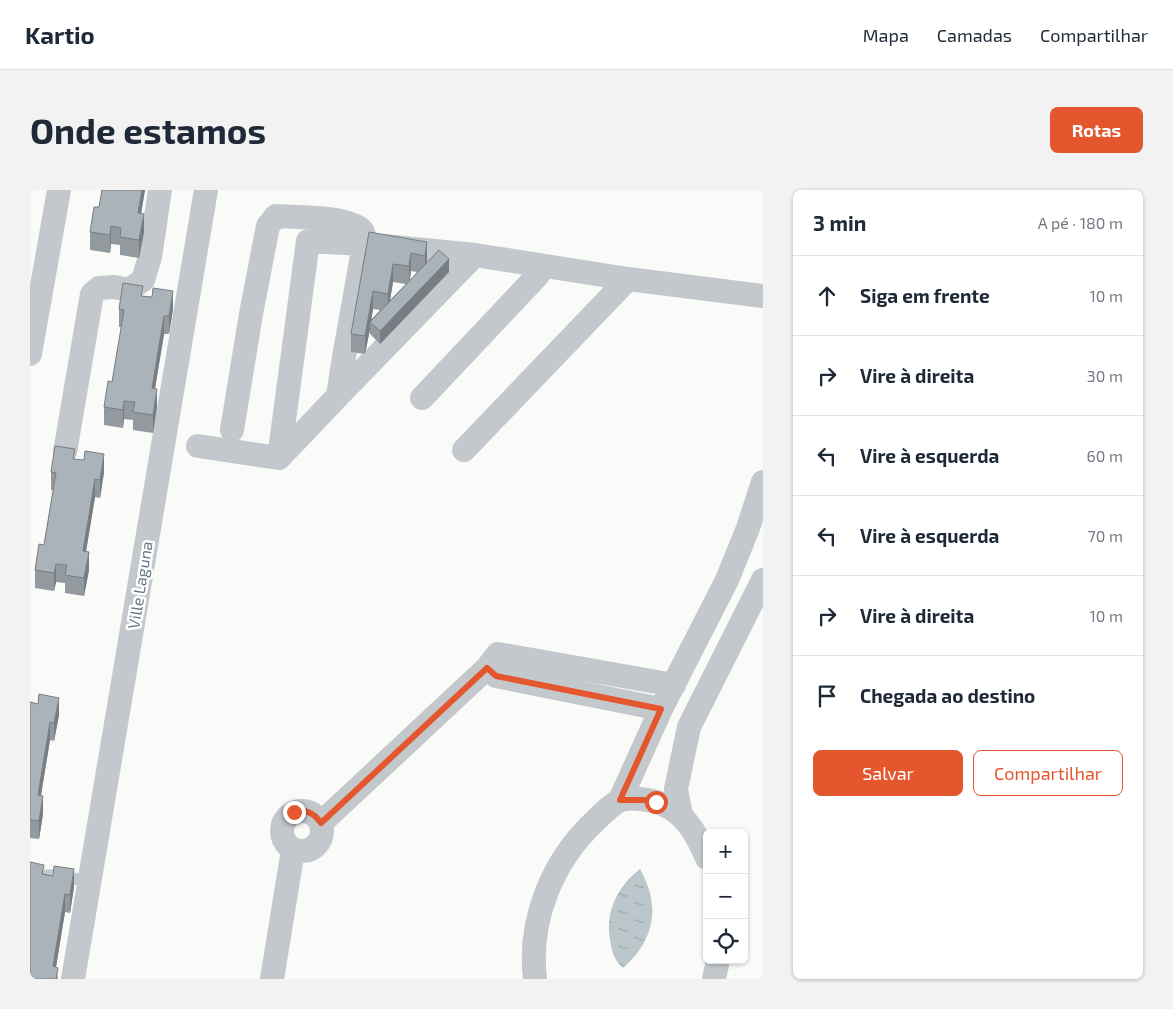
<!DOCTYPE html>
<html lang="pt">
<meta charset="utf-8">
<style>
:root{--surface:#fff;--page:#f2f2f3;--text:#1f2937;--muted:#747a83;--line:#e0e1e3;--accent:#e4572e}
body{margin:0;font-family:"Exo 2",sans-serif;background:var(--page);color:var(--text)}
.controls{position:absolute;right:15px;bottom:15px;display:grid;overflow:hidden;border-radius:8px;box-shadow:0 1px 4px #0004}
.controls button{width:45px;height:45px;display:grid;place-items:center;padding:0;border:0;border-bottom:1px solid var(--line);background:var(--surface);color:var(--text);font:25px sans-serif}
.stop{position:absolute;width:15px;height:15px;margin:-11px;border:4px solid #e4572e;border-radius:50%;background:#fff}
.stop.end{background:#e4572e;border-color:#fff;box-shadow:0 1px 5px #0008}
.list{margin:0;padding:0;list-style:none}
h2{display:flex;justify-content:space-between;align-items:center;height:65px;margin:0;padding:0 20px;font-size:21px}
h2 small{font-size:16px;font-weight:400;color:var(--muted)}
.list li{display:grid;grid-template-columns:32px 1fr auto;gap:15px;align-items:center;box-sizing:border-box;height:80px;padding:0 20px;border-top:1px solid var(--line)}
.list b{display:block;font-size:19px;white-space:nowrap}
.list em{font-size:16px;font-style:normal;color:var(--muted)}
.actions{display:flex;gap:10px;padding:15px 20px}
.actions a{flex:1;padding:11px 0;border:1px solid var(--accent);border-radius:8px;text-align:center;font-size:18px;color:var(--accent)}
.actions .main{background:var(--accent);color:#fff}
.icon{flex:none;width:28px;height:28px;fill:none;stroke:currentColor;stroke-width:2;stroke-linecap:round;stroke-linejoin:round}
.map{position:relative;flex:none;width:733px;height:789px;overflow:hidden;border-radius:8px}
header{display:flex;align-items:center;gap:30px;box-sizing:border-box;height:70px;padding:0 25px;background:var(--surface);border-bottom:1px solid var(--line)}
header strong{font-size:24px}
nav{display:flex;gap:28px;margin-inline-start:auto;font-size:18px}
.intro{display:flex;align-items:center;justify-content:space-between;box-sizing:border-box;height:120px;padding:0 30px}
h1{margin:0;font-size:35px}
.button{padding:12px 22px;border-radius:8px;background:var(--accent);color:#fff;font-size:18px;font-weight:700}
main{display:flex;gap:30px;padding:0 30px}
aside{flex:1;background:var(--surface);border-radius:8px;box-shadow:0 1px 4px #0004}
.map>svg:first-child{display:block}
.water{fill:url(#water-ripples)}
.lines{fill:none;stroke-linecap:round;stroke-linejoin:round}
.service{stroke:#c3c8cc;stroke-width:12}
.minor{stroke:#c3c8cc;stroke-width:24}
.wall{fill:#929a9f;fill-rule:evenodd}
.shaded-wall{fill:#777d82}
.building{fill:#aab3b9;stroke:#777d82}
.route{stroke:#e4572e;stroke-width:6}
.labels{text-anchor:middle;stroke-width:5;stroke-linejoin:round;paint-order:stroke}
.street-label{font-size:16px;fill:#657683;stroke:#fff}
</style>
<header>
<strong>Kartio</strong>
<nav><a>Mapa</a><a>Camadas</a><a>Compartilhar</a></nav>
</header>
<div class="intro"><h1>Onde estamos</h1><a class="button">Rotas</a></div>
<main>
<div class="map">
<svg width="733" height="789" viewBox="0 0 733 789">
<defs>
<pattern id="water-ripples" width="26" height="14" patternUnits="userSpaceOnUse" patternTransform="scale(1.25)"><rect width="26" height="14" fill="#bbc7cb"/><path d="M2 4q2-2 4 0t4 0M15 11q2-2 4 0t4 0" fill="none" stroke="#9ca6aa"/></pattern>
</defs>
<rect width="100%" height="100%" fill="#fafaf8"/>
<!-- water -->
<path class="water" d="M 610,679 C 631,716 625,750 593,778 C 590,775 587,772 585,768 C 582,763 581,755 580,749 C 575,721 588,696 610,679 Z"/>
<g class="lines">
<!-- service -->
<path class="service" d="M 0,686 L 32,685 L 60,693"/>
<!-- minor -->
<path class="minor" d="M 0,164 L 29,0
M 392,208 L 508,85 L 512,76
M 202,240 L 221,124 L 238,36 L 246,26 C 263,27 325,26 333,42 C 335,46 334,50 334,54 L 314,167 L 308,206
M 168,256 L 249,268
M 434,260 L 598,89
M 35,262 L 62,104 L 69,98 L 84,97 L 99,100 L 113,90 L 120,67 L 130,0
M 249,268 L 308,206 L 445,65 L 598,89 L 733,106
M 249,268 L 278,51 L 334,54 L 445,65
M 457,478 L 466,486 L 631,519
M 590,610 L 631,519 L 697,390 L 718,338 L 733,292
M252 641a20 20 0 1 1 40 0a20 20 0 1 1-40 0Z
M 651,625 L 646,599 L 659,537 L 733,390
M 291,633 L 457,478 L 468,464 L 644,495
M 43,789 L 176,0
M 242,789 L 263,660
M 505,789 C 498,731 522,671 565,631 C 571,625 583,613 591,610 C 601,607 612,609 622,611 C 652,617 666,642 677,668
M 684,789 L 688,770"/>
</g>
<!-- wall -->
<path class="wall" d="M 72,0 L 115,0 L 111,24 L 114,42 L 109,68 L 90,65 L 90,55 L 81,54 L 80,63 L 60,60 L 60,42 L 69,17 Z
M 339,42 L 397,52 L 397,72 L 419,82 L 350,154 L 340,144 L 340,139 L 335,164 L 321,162 L 321,144 ZM 381,81 L 387,82 L 380,90 ZM 363,92 L 376,94 L 360,110 ZM 343,119 L 350,120 L 341,130 Z
M 113,106 L 143,119 L 139,144 L 134,144 L 125,199 L 127,217 L 123,243 L 103,240 L 103,230 L 94,229 L 93,238 L 74,235 L 74,217 L 82,192 L 92,137 L 89,137 L 89,119 Z
M 45,269 L 74,282 L 70,308 L 65,307 L 56,362 L 59,380 L 54,406 L 35,403 L 35,393 L 26,392 L 24,401 L 5,398 L 5,380 L 14,355 L 23,300 L 21,300 L 21,282 Z
M 0,512 L 29,525 L 24,551 L 20,550 L 11,605 L 13,624 L 9,649 L 0,648 Z
M 14,684 L 44,697 L 40,723 L 35,722 L 26,777 L 28,789 L 0,789 Z"/>
<!-- shaded-wall -->
<path class="shaded-wall" d="M 112,0 L 115,0 L 108,41 L 108,23 Z
M 114,24 L 114,42 L 109,68 L 109,50 Z
M 81,36 L 81,54 L 80,63 L 80,45 Z
M 397,52 L 397,70 L 395,84 L 395,66 Z
M 381,63 L 381,81 L 379,94 L 379,76 Z
M 419,69 L 419,82 L 350,154 L 350,141 Z
M 363,74 L 363,92 L 358,122 L 358,104 Z
M 143,101 L 143,119 L 139,144 L 139,126 Z
M 343,101 L 343,119 L 341,133 L 340,132 L 340,139 L 335,164 L 335,146 Z
M 134,126 L 134,144 L 122,216 L 122,198 Z
M 127,199 L 127,217 L 123,243 L 123,225 Z
M 94,211 L 94,229 L 93,238 L 93,220 Z
M 74,264 L 74,282 L 70,308 L 70,290 Z
M 65,289 L 65,307 L 53,379 L 53,361 Z
M 59,362 L 59,380 L 54,406 L 54,388 Z
M 26,374 L 26,392 L 24,401 L 24,383 Z
M 29,508 L 29,525 L 24,551 L 24,533 Z
M 20,532 L 20,550 L 8,623 L 8,605 Z
M 13,606 L 13,624 L 9,649 L 9,631 Z
M 44,679 L 44,697 L 40,723 L 40,705 Z
M 35,704 L 35,722 L 24,789 L 23,776 Z"/>
<!-- building -->
<path class="building" d="M 72,0 L 112,0 L 108,23 L 114,24 L 109,50 L 90,47 L 91,38 L 81,36 L 80,45 L 60,42 L 64,17 L 69,17 Z
M 339,42 L 397,52 L 395,66 L 381,63 L 379,76 L 363,74 L 358,104 L 343,101 L 335,146 L 321,144 Z
M 409,60 L 419,69 L 350,141 L 340,132 Z
M 93,93 L 113,96 L 111,106 L 122,107 L 123,98 L 143,101 L 139,126 L 134,126 L 122,198 L 127,199 L 123,225 L 103,222 L 105,212 L 94,211 L 93,220 L 74,217 L 78,191 L 82,192 L 94,120 L 89,119 Z
M 25,256 L 45,259 L 43,269 L 54,270 L 55,261 L 74,264 L 70,290 L 65,289 L 53,361 L 59,362 L 54,388 L 35,385 L 37,375 L 26,374 L 24,383 L 5,380 L 9,354 L 14,355 L 26,283 L 21,282 Z
M 9,504 L 29,508 L 24,533 L 20,532 L 8,605 L 13,606 L 9,631 L 0,630 L 0,512 L 8,514 Z
M 0,672 L 14,675 L 12,684 L 23,686 L 24,676 L 44,679 L 40,705 L 35,704 L 23,776 L 28,778 L 26,789 L 0,789 Z"/>
<g class="lines">
<!-- route -->
<path class="route" d="M 264,622 C 277,620 283,622 291,633 L 457,478 L 466,486 L 631,519 L 590,610 L 614,610 L 626,612"/>
</g>
<g class="labels">
<!-- street labels -->
<g class="street-label">
<text transform="translate(110 395) rotate(-81)" y="6">Ville Laguna</text>
</g>
</g>
</svg>
<div class="controls">
<button>+</button>
<button>−</button>
<button><svg class="icon" aria-label="locate" viewBox="0 0 24 24"><circle cx="12" cy="12" r="6"/><path d="M12 2v4M12 18v4M2 12h4M18 12h4"/></svg></button>
</div>
<div class="stop" style="left:626px;top:612px"></div>
<div class="stop end" style="left:264px;top:622px"></div>
</div>
<aside>
<h2>3 min<small>A pé · 180 m</small></h2>
<ul class="list">
<li><svg class="icon" aria-label="ahead" viewBox="0 0 24 24"><path d="M12 20V5M6 11l6-6 6 6"/></svg><div><b>Siga em frente</b></div><em>10 m</em></li>
<li><svg class="icon" aria-label="right" viewBox="0 0 24 24"><path d="M7 20v-9h11M14 6l5 5-5 5"/></svg><div><b>Vire à direita</b></div><em>30 m</em></li>
<li><svg class="icon" aria-label="left" viewBox="0 0 24 24"><path d="M17 20v-9H6M10 6l-5 5 5 5"/></svg><div><b>Vire à esquerda</b></div><em>60 m</em></li>
<li><svg class="icon" aria-label="left" viewBox="0 0 24 24"><path d="M17 20v-9H6M10 6l-5 5 5 5"/></svg><div><b>Vire à esquerda</b></div><em>70 m</em></li>
<li><svg class="icon" aria-label="right" viewBox="0 0 24 24"><path d="M7 20v-9h11M14 6l5 5-5 5"/></svg><div><b>Vire à direita</b></div><em>10 m</em></li>
<li><svg class="icon" aria-label="arrive" viewBox="0 0 24 24"><path d="M6 21V4h12l-3 4 3 4H6"/></svg><div><b>Chegada ao destino</b></div></li>
</ul>
<div class="actions"><a class="main">Salvar</a><a>Compartilhar</a></div>
</aside>
</main>
